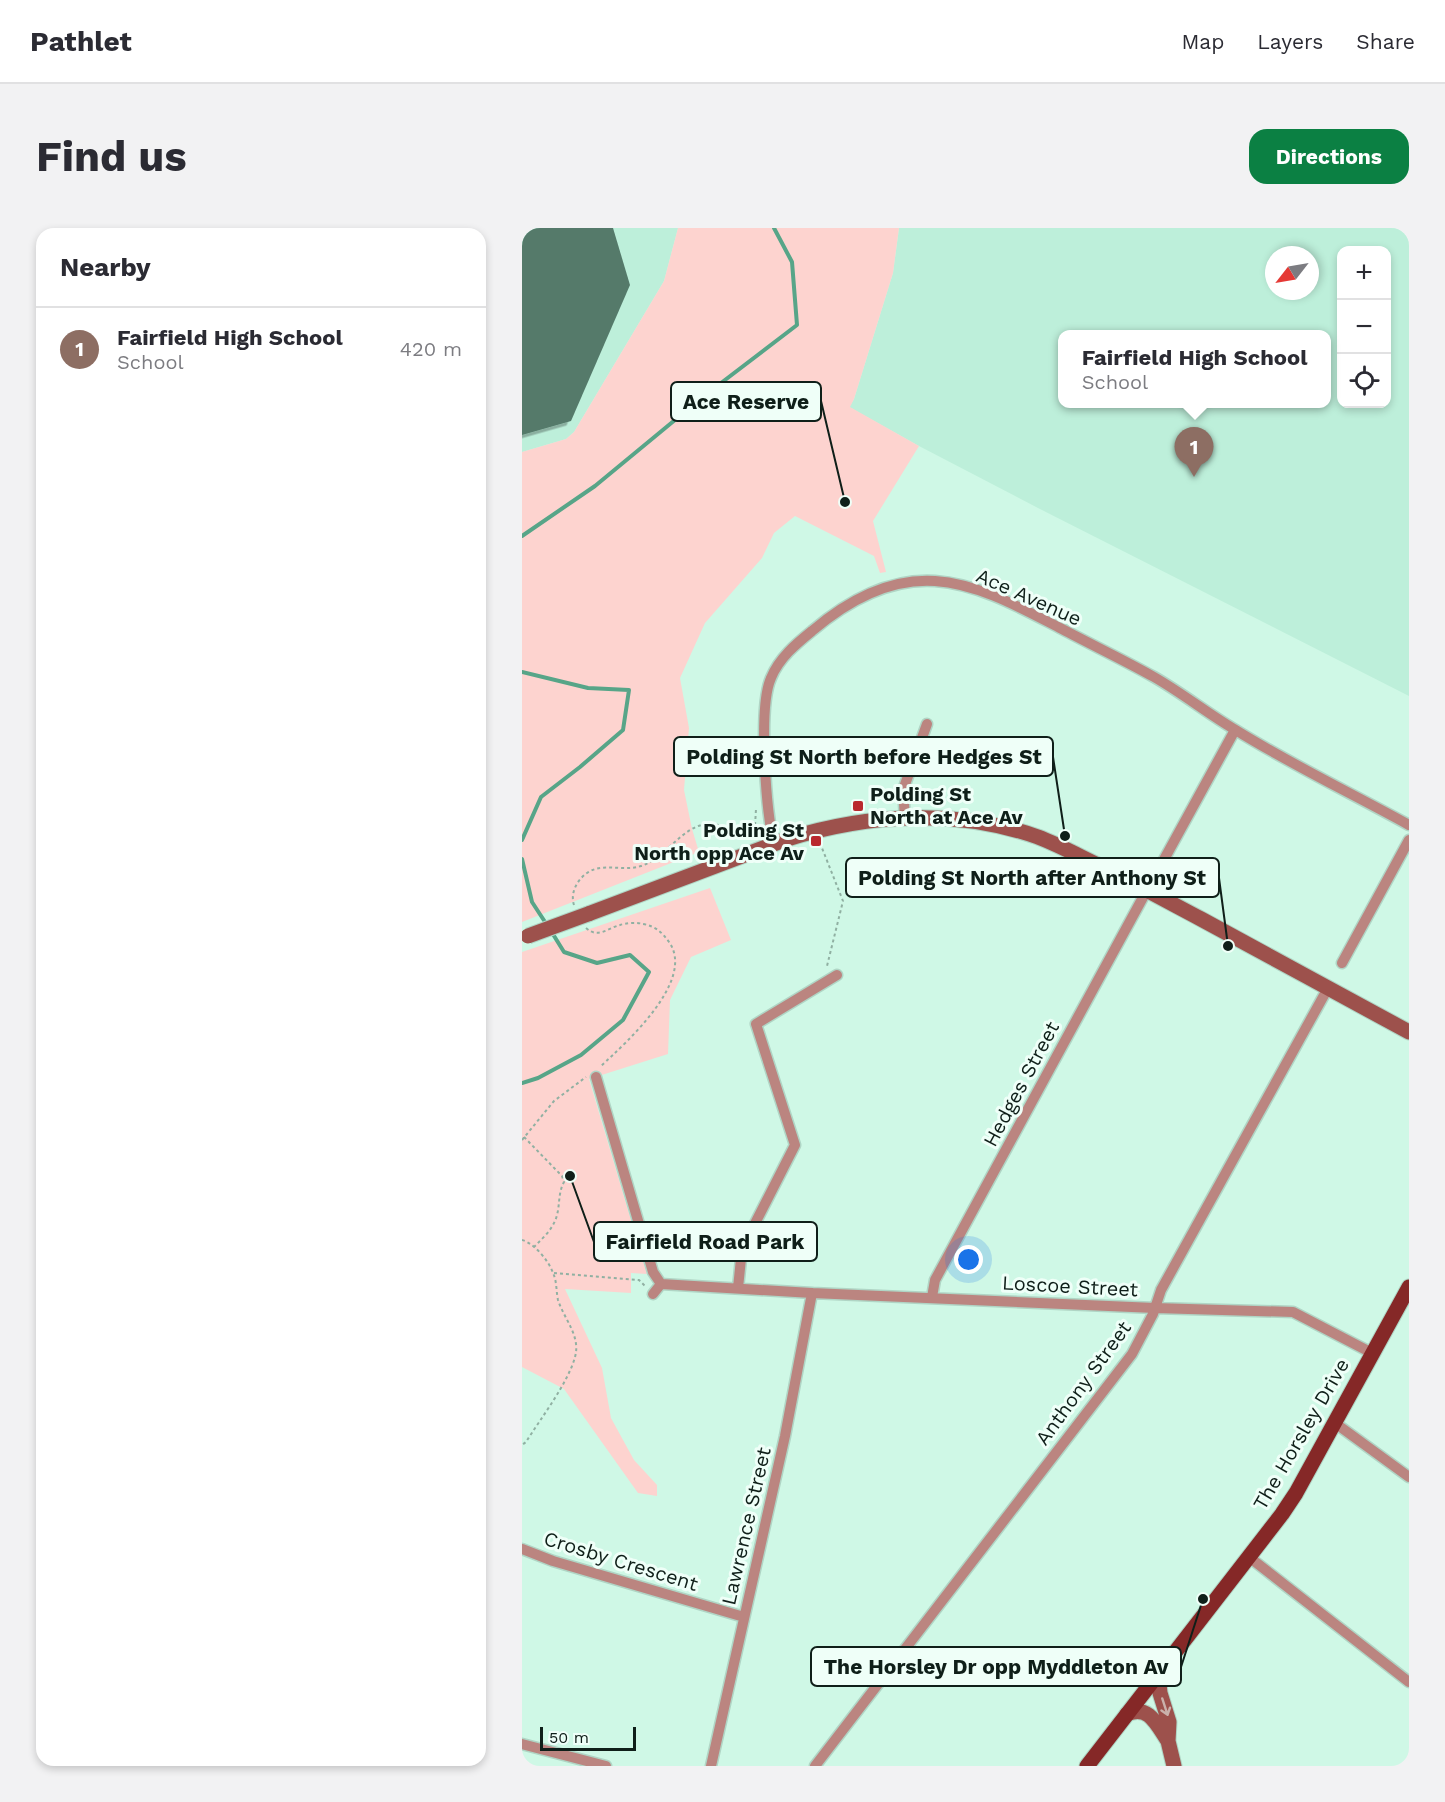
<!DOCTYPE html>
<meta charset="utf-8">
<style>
:root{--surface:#fff;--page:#f2f2f3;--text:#2b2b33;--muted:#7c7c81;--line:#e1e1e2;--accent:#0b8043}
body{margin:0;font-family:"Work Sans",sans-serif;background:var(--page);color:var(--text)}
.controls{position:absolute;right:18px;top:18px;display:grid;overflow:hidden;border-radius:12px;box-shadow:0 3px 9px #0003}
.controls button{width:54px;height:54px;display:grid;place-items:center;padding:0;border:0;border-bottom:2px solid var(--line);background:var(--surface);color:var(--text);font:30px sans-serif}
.compass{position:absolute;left:743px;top:18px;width:54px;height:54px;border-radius:50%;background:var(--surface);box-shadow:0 3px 9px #0003;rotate:239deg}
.scale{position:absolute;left:18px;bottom:15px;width:96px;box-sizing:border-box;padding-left:6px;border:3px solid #0f1f19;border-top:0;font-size:16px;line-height:21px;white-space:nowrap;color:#0f1f19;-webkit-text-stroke:4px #effff8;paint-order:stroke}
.you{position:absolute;left:447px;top:1032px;width:21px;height:21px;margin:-15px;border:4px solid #fff;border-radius:50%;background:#1a73e8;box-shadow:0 0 0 9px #1a73e833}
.badge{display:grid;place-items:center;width:39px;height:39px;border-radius:50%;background:var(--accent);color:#fff;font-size:20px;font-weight:700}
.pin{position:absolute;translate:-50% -50px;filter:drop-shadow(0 2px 3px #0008)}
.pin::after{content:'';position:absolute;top:32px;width:21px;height:18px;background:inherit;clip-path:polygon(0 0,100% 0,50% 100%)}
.popup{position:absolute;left:536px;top:102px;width:273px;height:78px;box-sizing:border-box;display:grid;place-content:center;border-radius:12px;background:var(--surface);filter:drop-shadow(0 2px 4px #0005);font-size:20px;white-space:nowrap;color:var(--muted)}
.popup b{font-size:22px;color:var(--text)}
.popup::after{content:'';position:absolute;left:50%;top:100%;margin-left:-12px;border:12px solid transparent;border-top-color:var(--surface)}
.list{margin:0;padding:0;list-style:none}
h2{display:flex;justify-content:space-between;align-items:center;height:78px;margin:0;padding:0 24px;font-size:26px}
h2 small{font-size:20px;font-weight:400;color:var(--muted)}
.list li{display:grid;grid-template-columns:39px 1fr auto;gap:18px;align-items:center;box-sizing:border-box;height:84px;padding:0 24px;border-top:2px solid var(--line)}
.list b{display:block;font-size:22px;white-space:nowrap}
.list p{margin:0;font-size:20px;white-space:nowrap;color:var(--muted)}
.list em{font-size:20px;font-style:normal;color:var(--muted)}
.icon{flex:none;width:33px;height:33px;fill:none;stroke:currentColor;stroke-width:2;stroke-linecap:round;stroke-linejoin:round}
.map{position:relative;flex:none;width:887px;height:1538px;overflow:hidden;border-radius:18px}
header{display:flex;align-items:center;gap:36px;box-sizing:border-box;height:84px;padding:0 30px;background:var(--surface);border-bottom:2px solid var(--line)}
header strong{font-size:28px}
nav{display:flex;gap:33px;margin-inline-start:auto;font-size:21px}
.intro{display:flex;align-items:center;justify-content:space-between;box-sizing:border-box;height:144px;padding:0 36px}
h1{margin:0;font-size:42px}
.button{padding:15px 27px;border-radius:18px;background:var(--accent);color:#fff;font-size:21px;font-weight:700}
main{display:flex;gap:36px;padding:0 36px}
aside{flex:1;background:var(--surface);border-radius:18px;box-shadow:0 3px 9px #0003}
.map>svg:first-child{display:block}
.built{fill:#bdefda;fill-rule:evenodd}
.green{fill:#fdd3cf}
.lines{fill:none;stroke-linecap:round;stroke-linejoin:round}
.stream{stroke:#57a588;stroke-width:4}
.building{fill:#557a6b;filter:url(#shadow)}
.street-casing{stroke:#b0d5c5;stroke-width:13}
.secondary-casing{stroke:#b0d5c5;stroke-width:17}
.primary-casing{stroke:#b0d5c5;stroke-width:17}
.path{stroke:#90b0a2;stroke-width:2;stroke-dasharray:3 3;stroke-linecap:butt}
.street{stroke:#bb8580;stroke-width:10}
.secondary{stroke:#9d514c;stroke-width:15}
.primary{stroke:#852827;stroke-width:15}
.secondary-bridge-casing{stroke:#b0d5c5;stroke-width:17;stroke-linecap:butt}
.secondary-bridge{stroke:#9d514c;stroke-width:15}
.oneway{stroke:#cab1ab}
.poi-dot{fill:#b9292e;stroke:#effff8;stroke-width:2}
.labels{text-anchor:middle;stroke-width:6;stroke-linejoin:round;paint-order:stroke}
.street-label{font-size:20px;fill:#0f1f19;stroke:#effff8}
.poi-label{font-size:20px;font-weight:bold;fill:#0f1f19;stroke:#effff8;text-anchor:start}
.leader{fill:none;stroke:#0f1f19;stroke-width:2}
.callout-dot{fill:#0f1f19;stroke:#effff8;stroke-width:2}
.callout{fill:#effff8;stroke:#0f1f19;stroke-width:2}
.callout-label{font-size:21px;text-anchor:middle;font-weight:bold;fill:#0f1f19}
</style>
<header>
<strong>Pathlet</strong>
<nav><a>Map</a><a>Layers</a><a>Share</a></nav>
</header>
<div class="intro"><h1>Find us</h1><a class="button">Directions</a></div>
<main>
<aside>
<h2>Nearby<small></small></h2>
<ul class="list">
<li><span class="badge" style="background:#8d6e63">1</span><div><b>Fairfield High School</b><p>School</p></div><em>420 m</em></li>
</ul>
</aside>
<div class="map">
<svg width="887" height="1538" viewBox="0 0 887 1538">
<defs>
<filter id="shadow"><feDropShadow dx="-4.5" dy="4.5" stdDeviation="0" flood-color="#0004"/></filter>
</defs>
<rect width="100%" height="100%" fill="#cff8e6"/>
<!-- built -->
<path class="built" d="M 0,0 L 156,0 L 142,53 L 52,204 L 44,211 L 0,224 Z
M 377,0 L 887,0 L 887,468 L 516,280 L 397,218 L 327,179 L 332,171 L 371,45 ZM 820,22 L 864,22 L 864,176 L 820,176 ZM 752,27 L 788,27 L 788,63 L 752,63 ZM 540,106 L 804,106 L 804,176 L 540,176 Z"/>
<!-- green -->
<path class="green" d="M 156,0 L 377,0 L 371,45 L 332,171 L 328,179 L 397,218 L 351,293 L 364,344 L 358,345 L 352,328 L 273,288 L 252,305 L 240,330 L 183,395 L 158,450 L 167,500 L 162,562 L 170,601 L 177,624 L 0,694 L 0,224 L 44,211 L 52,204 L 142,53 Z
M 188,660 L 209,712 L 169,729 L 148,772 L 146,826 L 67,851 L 125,1046 L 109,1045 L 109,1065 L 43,1061 L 80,1140 L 89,1190 L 112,1232 L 135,1257 L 135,1268 L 116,1265 L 42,1161 L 0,1139 L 0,724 Z"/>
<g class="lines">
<!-- stream -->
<path class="stream" d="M 0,308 L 73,258 L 182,168 L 275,97 L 270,34 L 252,0
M 0,444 L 66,460 L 107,462 L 101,502 L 58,539 L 19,569 L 0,612
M 0,631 L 10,674 L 25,697
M 0,855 L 16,850 L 59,827 L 101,792 L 127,744 L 108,727 L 75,735 L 42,724 L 29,703"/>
</g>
<!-- building -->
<path class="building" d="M 0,0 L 91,0 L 108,57 L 49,193 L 0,207 Z"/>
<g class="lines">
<defs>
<path id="street" d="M 383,590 L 381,562 L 405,496
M 252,616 C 244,583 236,479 249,450 C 257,430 274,416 290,403 C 324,374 367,350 413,353 C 458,356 501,381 540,401 C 570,417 602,432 632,449 C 660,465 685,485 712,501 C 768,536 829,565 887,597
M 639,637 L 713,502
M 820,735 L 887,612
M 74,849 L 131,1044 L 139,1056
M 216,1060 L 220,1021 L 273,917 L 234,796 L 315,747
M 131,1066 L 139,1056 L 290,1065 L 633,1080 L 771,1084 L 850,1125
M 410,1069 L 413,1052 L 625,662
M 813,1195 L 887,1249
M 0,1321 L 31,1333 L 222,1389
M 727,1329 L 887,1454
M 0,1516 L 84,1538
M 189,1538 L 263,1208 L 290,1065
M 293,1538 L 610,1126 L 631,1086 L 639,1062 L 806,760"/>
<path id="secondary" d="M 66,686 L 265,611 C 346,586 434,580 516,609 C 537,617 557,628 578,638 C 612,655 645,673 679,691 C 748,729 818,766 887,804
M 636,1446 L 638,1465 L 647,1494 L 646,1513 L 652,1538
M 605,1486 C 627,1476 635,1497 646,1513"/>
<path id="primary" d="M 565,1538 L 760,1286 L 774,1265 L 887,1059"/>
</defs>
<!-- street casing -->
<use href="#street" class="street-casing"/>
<!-- secondary casing -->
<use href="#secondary" class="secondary-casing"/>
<!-- primary casing -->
<use href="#primary" class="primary-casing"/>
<!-- path -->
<path class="path" d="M 298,615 L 321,673 L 305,738
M 52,677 C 48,665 55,652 65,645 C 81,634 101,644 119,638 C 144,630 158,600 184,596 C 200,594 221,609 233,598 L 234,581
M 64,700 C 76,711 86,700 98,697 C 104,695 114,694 121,696 C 133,698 140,704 147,714 C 174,752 105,814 79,838
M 2,909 L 40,948 L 42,954 C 36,965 38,976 35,987 C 32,1000 21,1010 12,1019
M 0,912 L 32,873 L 64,849
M 0,1012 C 12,1015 27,1033 31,1045 C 35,1053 34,1063 36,1072 C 42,1091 59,1108 53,1129 C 46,1155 19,1190 4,1214 L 0,1217
M 32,1045 L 117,1052 L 123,1058"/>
<!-- street -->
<use href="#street" class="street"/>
<!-- secondary -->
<use href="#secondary" class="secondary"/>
<!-- primary -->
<use href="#primary" class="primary"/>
<defs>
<path id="secondary-bridge" d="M 6,708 L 66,686"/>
</defs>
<!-- secondary-bridge casing -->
<use href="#secondary-bridge" class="secondary-bridge-casing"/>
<!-- secondary-bridge -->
<use href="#secondary-bridge" class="secondary-bridge"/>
</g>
<!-- one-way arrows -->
<defs><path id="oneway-shaft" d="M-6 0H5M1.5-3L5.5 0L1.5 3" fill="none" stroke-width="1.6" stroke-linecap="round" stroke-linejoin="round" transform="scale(1.5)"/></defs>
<use class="oneway" href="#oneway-shaft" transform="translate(643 1479) rotate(72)"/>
<!-- markers -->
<g class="poi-dot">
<rect x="330" y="572" width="12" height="12" rx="3"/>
<rect x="288" y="607" width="12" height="12" rx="3"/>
</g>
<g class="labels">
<!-- street labels -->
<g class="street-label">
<text transform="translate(507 369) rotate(24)" y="7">Ace Avenue</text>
<text transform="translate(499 856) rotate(-62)" y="7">Hedges Street</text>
<text transform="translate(548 1058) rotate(3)" y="7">Loscoe Street</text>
<text transform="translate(561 1155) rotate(-54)" y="7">Anthony Street</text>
<text transform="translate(779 1206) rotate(-60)" y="7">The Horsley Drive</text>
<text transform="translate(224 1298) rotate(-77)" y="7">Lawrence Street</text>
<text transform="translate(99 1333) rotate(17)" y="7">Crosby Crescent</text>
</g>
<!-- poi labels -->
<g class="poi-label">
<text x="348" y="573">Polding St<tspan x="348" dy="23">North at Ace Av</tspan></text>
<text x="282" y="609" text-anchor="end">Polding St<tspan x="282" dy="23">North opp Ace Av</tspan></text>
</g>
</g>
<!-- callouts -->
<path class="leader" d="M323 274L299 173M543 608L531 529M706 718L697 650M48 948L72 1014M681 1371L659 1439"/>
<g class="callout-dot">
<circle cx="323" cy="274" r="6"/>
<circle cx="543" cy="608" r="6"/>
<circle cx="706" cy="718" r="6"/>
<circle cx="48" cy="948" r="6"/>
<circle cx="681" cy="1371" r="6"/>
</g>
<g class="callout">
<rect x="149" y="154" width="150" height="39" rx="6"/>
<rect x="152" y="509" width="379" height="39" rx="6"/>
<rect x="324" y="630" width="373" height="39" rx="6"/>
<rect x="72" y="994" width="223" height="39" rx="6"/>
<rect x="289" y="1419" width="370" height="39" rx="6"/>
</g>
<g class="callout-label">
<text x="224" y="181">Ace Reserve</text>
<text x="342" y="536">Polding St North before Hedges St</text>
<text x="510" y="657">Polding St North after Anthony St</text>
<text x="183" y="1021">Fairfield Road Park</text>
<text x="474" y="1446">The Horsley Dr opp Myddleton Av</text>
</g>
</svg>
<div class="controls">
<button>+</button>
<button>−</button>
<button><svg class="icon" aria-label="locate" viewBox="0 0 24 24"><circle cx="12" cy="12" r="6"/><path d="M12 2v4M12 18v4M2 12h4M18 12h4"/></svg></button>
</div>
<svg class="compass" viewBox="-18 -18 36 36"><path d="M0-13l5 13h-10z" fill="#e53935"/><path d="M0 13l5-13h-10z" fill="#7c7c81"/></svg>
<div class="scale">50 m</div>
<div class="you"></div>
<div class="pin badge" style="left:672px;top:249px;background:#8d6e63">1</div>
<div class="popup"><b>Fairfield High School</b>School</div>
</div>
</main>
